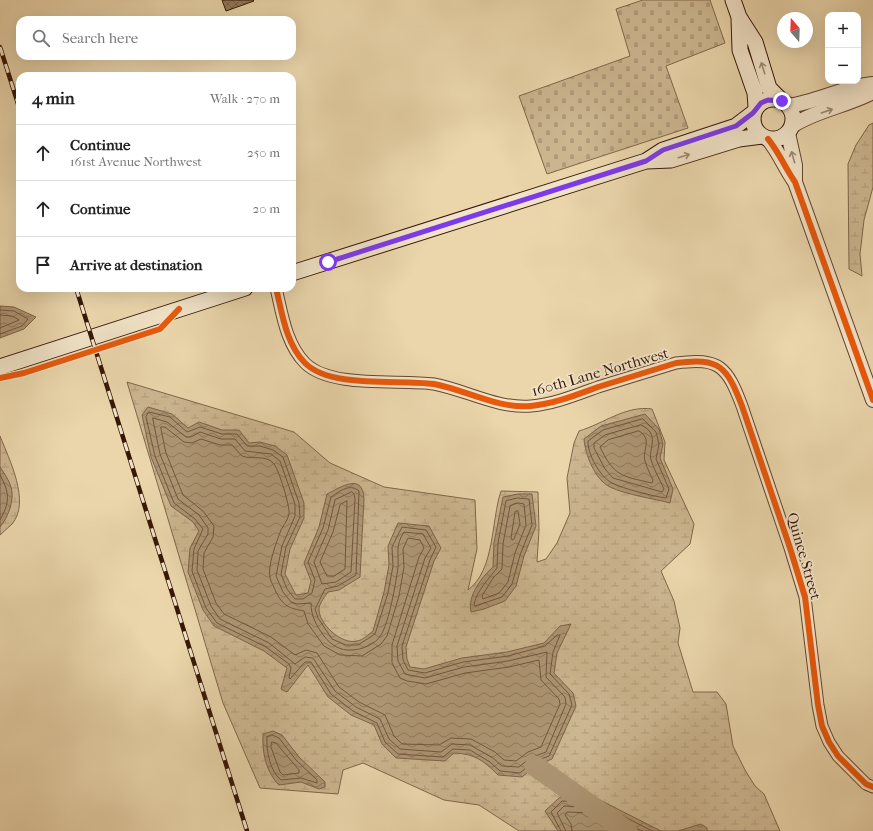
<!DOCTYPE html>
<meta charset="utf-8">
<style>
:root{--surface:#fff;--page:#f6f6f6;--text:#222;--muted:#767676;--line:#e0e0e0}
body{margin:0;font-family:"IM FELL French Canon",serif;background:var(--page);color:var(--text)}
.controls{position:absolute;right:12px;top:12px;display:grid;overflow:hidden;border-radius:8px;box-shadow:0 4px 16px #0002}
.controls button{width:36px;height:36px;display:grid;place-items:center;padding:0;border:0;border-bottom:1px solid var(--line);background:var(--surface);color:var(--text);font:20px sans-serif}
.compass{position:absolute;left:777px;top:12px;width:36px;height:36px;border-radius:50%;background:var(--surface);box-shadow:0 4px 16px #0002;rotate:341deg}
.stop{position:absolute;width:12px;height:12px;margin:-9px;border:3px solid #7c3aed;border-radius:50%;background:#fff}
.stop.end{background:#7c3aed;border-color:#fff;box-shadow:0 1px 4px #0008}
.list{margin:0;padding:0;list-style:none}
h2{display:flex;justify-content:space-between;align-items:center;height:52px;margin:0;padding:0 16px;font-size:17px}
h2 small{font-size:13px;font-weight:400;color:var(--muted)}
.list li{display:grid;grid-template-columns:26px 1fr auto;gap:12px;align-items:center;box-sizing:border-box;height:56px;padding:0 16px;border-top:1px solid var(--line)}
.list b{display:block;font-size:15px;white-space:nowrap}
.list p{margin:0;font-size:13px;white-space:nowrap;color:var(--muted)}
.list em{font-size:13px;font-style:normal;color:var(--muted)}
.icon{flex:none;width:22px;height:22px;fill:none;stroke:currentColor;stroke-width:2;stroke-linecap:round;stroke-linejoin:round}
.map{position:relative;flex:none;width:873px;height:831px;overflow:hidden}
.search{position:absolute;background:var(--surface);box-shadow:0 4px 16px #0002;left:16px;top:16px;width:280px;height:44px;display:flex;align-items:center;gap:10px;box-sizing:border-box;padding:0 14px;border-radius:12px;color:var(--muted);font-size:15px}
.panel{position:absolute;background:var(--surface);box-shadow:0 4px 16px #0002;left:16px;top:72px;width:280px;height:220px;border-radius:12px}
.map>svg:first-child{display:block}
.wetland{fill:url(#wetland-marsh);stroke:#81664a}
.cemetery{fill:url(#cemetery-stones);stroke:#81664a}
.water{fill:url(#water-waves);stroke:#7d6347}
.lines{fill:none;stroke-linecap:round;stroke-linejoin:round}
.shore{stroke:#72563c;stroke-width:1}
.river{stroke:#ad9573;stroke-width:21}
.building{fill:url(#building-cross-hatch);stroke:#361705}
.minor-casing{stroke:#63472f;stroke-width:13}
.tertiary-casing{stroke:#63472f;stroke-width:16}
.secondary-casing{stroke:#361705;stroke-width:17}
.minor{stroke:#f2e4c9;stroke-width:11}
.tertiary{stroke:#f2e4c9;stroke-width:14}
.secondary{stroke:#f2e4c9;stroke-width:15}
.rail-casing{stroke:#361705;stroke-width:4.5}
.rail{stroke:#f2e4c9;stroke-width:3;stroke-dasharray:9;stroke-linecap:butt}
.cycleway-casing{stroke:#f2e4c9;stroke-width:8}
.cycleway{stroke:#e8590c;stroke-width:6}
.oneway{stroke:#9d8871}
.route{stroke:#7c3aed;stroke-width:5}
.labels{text-anchor:middle;stroke-width:3.5;stroke-linejoin:round;paint-order:stroke}
.street-label{font-size:15px;fill:#361705;stroke:#f2e4c9}
</style>
<div class="map">
<svg width="873" height="831" viewBox="0 0 873 831">
<defs>
<pattern id="wetland-marsh" width="20" height="14" patternUnits="userSpaceOnUse"><rect width="20" height="14" fill="#ccb690"/><path d="M1 5h8M5 5V1M11 12h8M15 12V8" fill="none" stroke="#b09c7b"/></pattern>
<pattern id="cemetery-stones" width="16" height="16" patternUnits="userSpaceOnUse"><rect width="16" height="16" fill="#ccb690"/><path d="M2 7V4a2 2 0 0 1 4 0v3zM10 15v-3a2 2 0 0 1 4 0v3z" fill="#b09c7b"/></pattern>
<pattern id="water-waves" width="16" height="10" patternUnits="userSpaceOnUse"><rect width="16" height="10" fill="#ad9573"/><path d="M0 5q4-4 8 0t8 0" fill="none" stroke="#8e795c"/></pattern>
<pattern id="building-cross-hatch" width="8" height="8" patternUnits="userSpaceOnUse"><rect width="8" height="8" fill="#947a5c"/><path d="M0 0l8 8M0 8l8-8" fill="none" stroke="#7a634a"/></pattern>
</defs>
<rect width="100%" height="100%" fill="#ebd6ac"/>
<filter id="stains"><feTurbulence type="fractalNoise" baseFrequency=".005" numOctaves="4"/><feColorMatrix values="0 0 0 0 .2 0 0 0 0 .09 0 0 0 0 .02 0 0 0 .5 -.17"/></filter>
<radialGradient id="worn" r=".72"><stop offset=".6" stop-color="#630" stop-opacity="0"/><stop offset="1" stop-color="#630" stop-opacity=".3"/></radialGradient>
<!-- wetland -->
<path class="wetland" d="M 873,123 L 873,187 L 864,220 L 860,254 L 862,276 L 849,269 L 848,164 L 856,145 L 869,125 Z
M 127,382 L 294,432 L 330,463 L 384,487 L 475,500 L 477,549 L 468,590 C 495,570 491,521 501,491 L 538,492 L 539,530 L 537,562 L 546,559 L 557,543 L 570,513 L 567,478 L 574,443 L 579,431 C 603,424 626,405 652,409 L 665,442 L 664,460 L 694,524 L 690,544 L 661,571 L 674,601 L 680,628 L 678,643 L 693,692 L 717,692 L 726,704 L 733,746 L 745,770 L 755,786 L 764,794 L 780,831 L 519,831 L 479,805 L 444,800 L 363,763 L 343,770 L 338,794 L 260,788 L 223,703 Z
M 0,436 C 9,459 31,502 12,524 C 8,528 4,531 0,535 Z"/>
<!-- cemetery -->
<path class="cemetery" d="M 643,0 L 710,0 L 725,43 L 666,66 L 688,128 L 547,174 L 519,96 L 630,56 L 616,9 Z"/>
<!-- water -->
<path class="water" d="M 0,306 L 14,307 L 36,317 L 24,329 L 0,338 Z
M 148,407 L 172,414 L 188,428 L 199,422 L 222,430 L 239,430 L 249,443 L 260,442 L 275,446 L 287,455 L 304,503 L 304,518 L 290,549 L 285,574 L 296,595 L 308,593 L 311,581 L 304,563 L 319,527 L 327,494 C 341,487 363,472 364,499 L 360,577 L 339,590 L 328,592 C 325,596 320,603 319,608 C 318,624 342,645 357,641 C 363,640 369,634 373,631 L 384,592 L 389,565 L 388,546 L 398,523 L 429,526 L 441,548 L 434,561 L 406,647 L 407,659 L 410,667 L 424,669 L 462,658 L 507,652 L 544,643 L 560,626 L 571,624 L 557,653 L 554,673 L 573,693 L 576,706 L 552,759 L 535,766 L 522,777 L 498,775 C 483,760 475,754 454,753 L 445,761 L 396,758 L 382,744 L 374,725 L 351,715 L 328,697 L 308,665 L 287,692 L 281,689 L 287,668 L 264,651 L 214,626 L 203,610 L 188,572 L 190,548 L 199,531 L 193,522 L 171,506 L 151,457 L 142,415 Z
M 645,414 L 659,429 L 663,444 L 660,458 L 673,489 L 670,503 C 651,498 627,495 610,487 C 595,480 585,454 584,439 L 601,426 Z
M 0,467 C 4,473 9,480 11,487 C 15,499 8,518 0,527 Z
M 518,494 L 532,494 L 536,526 L 524,556 L 516,586 L 505,601 L 484,609 L 471,612 C 467,596 482,577 493,567 L 494,543 L 503,497 Z
M 273,731 L 282,735 L 299,757 L 325,782 L 325,787 L 319,789 L 301,782 L 279,785 C 266,772 262,753 263,734 Z
M 560,797 L 596,798 L 661,831 L 558,831 L 545,811 Z
M 701,824 L 707,828 L 707,831 L 678,831 Z"/>
<g class="lines">
<!-- shore -->
<path class="shore" d="M 0,310 L 14,311 L 28,319 L 22,326 L 0,334
M 0,315 L 12,316 L 19,320 L 0,328
M 149,412 L 170,417 L 187,432 L 200,427 L 222,434 L 237,434 L 247,446 L 260,446 L 273,450 L 283,457 L 299,503 L 300,517 L 286,547 L 281,574 L 287,589 L 295,599 L 303,599 L 312,593 L 315,580 L 308,562 L 323,528 L 331,497 C 340,491 350,483 359,491 L 356,575 L 338,586 L 325,589 L 315,609 L 318,618 L 332,639 L 346,645 L 358,645 L 375,634 L 388,593 L 393,566 L 392,547 L 402,527 L 426,530 L 436,547 L 430,560 L 402,646 L 403,660 L 408,670 L 425,673 L 463,662 L 508,656 L 545,646 L 557,635 L 560,635 L 553,652 L 550,674 L 569,694 L 572,705 L 549,756 L 533,762 L 520,773 L 500,771 L 490,762 L 470,750 L 453,749 L 443,757 L 398,754 L 385,742 L 377,723 L 353,711 L 331,694 L 311,662 L 305,662 L 290,679 L 289,677 L 291,668 L 289,664 L 266,647 L 217,623 L 206,608 L 192,571 L 194,549 L 203,529 L 195,519 L 174,503 L 155,456 L 146,417 Z
M 153,418 L 167,422 L 186,437 L 191,437 L 200,432 L 221,439 L 235,439 L 245,451 L 271,454 L 280,461 L 295,504 L 295,516 L 282,546 L 276,576 L 283,592 L 291,602 L 297,604 L 311,603 C 311,616 316,625 324,636 C 331,645 340,651 352,650 C 361,650 376,644 381,635 C 389,622 396,583 398,567 C 399,552 395,546 404,532 L 423,534 L 431,548 L 425,558 L 397,646 L 398,661 L 405,674 L 425,678 L 464,667 L 508,661 L 547,652 L 546,677 L 565,697 L 566,704 L 546,752 L 530,758 L 519,767 L 502,766 L 493,758 L 470,745 L 452,744 L 441,752 L 400,749 L 389,739 L 380,719 L 356,707 L 335,691 L 313,658 L 305,657 L 295,664 L 269,643 L 220,619 L 211,606 L 197,570 L 198,551 L 208,534 L 208,528 L 199,515 L 178,499 L 160,454 Z
M 643,419 L 656,432 L 659,444 L 656,459 L 669,489 L 666,498 C 652,496 624,489 612,483 C 600,477 587,453 588,441 L 603,430 Z
M 641,425 C 661,434 648,449 651,460 C 654,470 660,480 664,489 L 662,492 L 613,478 L 605,469 L 594,448 L 594,443 L 605,435 Z
M 161,427 L 165,427 L 184,442 L 192,443 L 201,439 L 220,445 L 232,445 L 242,456 C 252,460 266,454 274,464 C 279,470 290,506 289,514 C 288,519 284,525 281,530 C 277,541 267,566 270,578 C 271,582 274,587 276,592 C 284,607 289,608 304,611 L 308,624 L 324,646 L 340,655 L 362,656 L 381,644 L 387,636 L 399,596 L 404,567 L 403,549 L 408,538 L 420,540 L 424,548 L 419,557 L 392,645 L 392,663 L 400,678 L 407,681 L 426,684 L 465,673 L 509,667 L 539,660 L 541,680 L 559,699 L 560,704 L 541,747 L 528,752 L 516,761 L 504,760 L 495,752 L 471,739 L 451,738 L 439,745 L 402,744 L 394,736 L 385,715 L 359,702 L 339,687 L 317,653 L 306,650 L 295,655 L 271,637 L 224,614 L 216,603 L 203,569 L 204,553 L 213,537 L 214,526 L 203,511 L 183,495 L 166,453 Z
M 639,431 C 653,439 642,450 645,461 C 647,468 650,474 653,480 L 652,483 C 621,476 614,476 600,447 L 608,440 Z
M 0,475 C 10,493 10,502 0,520
M 352,492 L 354,494 L 355,499 L 351,572 L 336,582 L 322,584 L 314,562 L 328,530 L 335,500 Z
M 518,498 L 529,499 L 532,525 L 520,555 L 512,584 L 502,597 L 475,606 L 474,604 C 478,589 488,580 497,568 L 498,543 L 506,501 Z
M 347,501 L 345,569 L 334,576 L 327,576 L 320,562 L 333,532 L 340,505 Z
M 518,503 L 524,504 L 526,525 L 515,553 L 508,582 L 499,593 L 483,599 L 482,596 L 493,578 L 502,569 L 503,544 L 510,506 Z
M 518,511 L 520,524 L 514,539 L 512,540 L 511,538 L 515,512 Z
M 272,735 L 279,738 L 296,760 L 317,780 L 317,783 L 301,778 L 281,780 C 270,771 266,751 267,737 Z
M 272,742 L 276,743 L 299,770 L 299,773 L 283,775 L 280,772 L 271,747 Z
M 561,831 L 551,812 L 562,801 L 596,802 L 652,831
M 566,831 L 557,813 L 564,806 L 594,807 L 642,831
M 572,831 L 571,824 L 565,815 L 567,812 L 593,813 L 629,831"/>
<!-- river -->
<path class="river" d="M 535,766 L 627,831"/>
</g>
<!-- building -->
<path class="building" d="M 222,0 L 253,0 L 254,1 L 226,11 Z"/>
<g class="lines">
<defs>
<path id="minor" d="M 276,288 C 282,313 286,344 305,363 C 331,389 399,379 434,384 C 466,390 498,409 531,406 C 554,404 576,395 598,387 C 624,379 650,371 676,363 C 720,357 727,367 742,406 L 790,548 L 805,597 L 818,705 L 822,726 L 829,742 L 838,756 L 866,784 L 873,787"/>
<path id="tertiary" d="M 788,106 C 817,102 843,87 873,84
M 792,126 C 816,110 847,106 873,92
M 788,133 L 795,165 L 795,182
M 768,139 C 779,152 785,168 795,182 L 873,400"/>
<path id="secondary" d="M 733,0 L 739,17 L 755,42 L 769,88 L 782,101
M 739,18 L 740,50 L 755,93 L 756,107
M753 119a20 20 0 1 1 40 0a20 20 0 1 1-40 0Z
M 647,161 L 671,160 L 739,139 L 762,136
M 292,273 L 646,161 L 663,150 L 736,126 L 753,113
M 0,367 L 245,288"/>
</defs>
<!-- minor casing -->
<use href="#minor" class="minor-casing"/>
<!-- tertiary casing -->
<use href="#tertiary" class="tertiary-casing"/>
<!-- secondary casing -->
<use href="#secondary" class="secondary-casing"/>
<!-- minor -->
<use href="#minor" class="minor"/>
<!-- tertiary -->
<use href="#tertiary" class="tertiary"/>
<!-- secondary -->
<use href="#secondary" class="secondary"/>
<defs>
<path id="rail" d="M 0,47 L 20,110
M 76,288 L 247,831"/>
</defs>
<!-- rail casing -->
<use href="#rail" class="rail-casing"/>
<!-- rail -->
<use href="#rail" class="rail"/>
<defs>
<path id="cycleway" d="M 768,139 C 779,152 785,168 795,182 L 873,400
M 276,288 C 282,313 286,344 305,363 C 331,389 399,379 434,384 C 466,390 498,409 531,406 C 554,404 576,395 598,387 C 624,379 650,371 676,363 C 720,357 727,367 742,406 L 790,548 L 805,597 L 818,705 L 822,726 L 829,742 L 838,756 L 866,784 L 873,787
M 0,378 L 24,373 L 160,329 L 179,309"/>
</defs>
<!-- cycleway casing -->
<use href="#cycleway" class="cycleway-casing"/>
<!-- cycleway -->
<use href="#cycleway" class="cycleway"/>
</g>
<!-- one-way arrows -->
<defs><path id="oneway-shaft" d="M-6 0H5M1.5-3L5.5 0L1.5 3" fill="none" stroke-width="1.6" stroke-linecap="round" stroke-linejoin="round"/></defs>
<g class="oneway">
<use href="#oneway-shaft" transform="translate(763 68) rotate(-107)"/>
<use href="#oneway-shaft" transform="translate(827 111) rotate(-19)"/>
<use href="#oneway-shaft" transform="translate(684 156) rotate(-17)"/>
<use href="#oneway-shaft" transform="translate(793 157) rotate(-106)"/>
</g>
<g class="lines">
<!-- route -->
<path class="route" d="M 328,262 L 646,161 L 663,150 L 736,126 L 753,113 L 761,103 L 768,100 L 782,101"/>
</g>
<g class="labels">
<!-- street labels -->
<g class="street-label">
<text transform="translate(600 372) rotate(-16)" y="5">160th Lane Northwest</text>
<text transform="translate(804 556) rotate(74)" y="5">Quince Street</text>
</g>
</g>
<rect width="100%" height="100%" filter="url(#stains)"/>
<rect width="100%" height="100%" fill="url(#worn)"/>
</svg>
<div class="controls">
<button>+</button>
<button>−</button>
</div>
<svg class="compass" viewBox="-18 -18 36 36"><path d="M0-13l5 13h-10z" fill="#e53935"/><path d="M0 13l5-13h-10z" fill="#767676"/></svg>
<div class="stop" style="left:328px;top:262px"></div>
<div class="stop end" style="left:782px;top:101px"></div>
<div class="search"><svg class="icon" aria-label="search" viewBox="0 0 24 24"><circle cx="10" cy="10" r="6"/><path d="M15 15l6 6"/></svg>Search here</div>
<section class="panel">
<h2>4 min<small>Walk · 270 m</small></h2>
<ul class="list">
<li><svg class="icon" aria-label="ahead" viewBox="0 0 24 24"><path d="M12 20V5M6 11l6-6 6 6"/></svg><div><b>Continue</b><p>161st Avenue Northwest</p></div><em>250 m</em></li>
<li><svg class="icon" aria-label="ahead" viewBox="0 0 24 24"><path d="M12 20V5M6 11l6-6 6 6"/></svg><div><b>Continue</b></div><em>20 m</em></li>
<li><svg class="icon" aria-label="arrive" viewBox="0 0 24 24"><path d="M6 21V4h12l-3 4 3 4H6"/></svg><div><b>Arrive at destination</b></div></li>
</ul>
</section>
</div>
